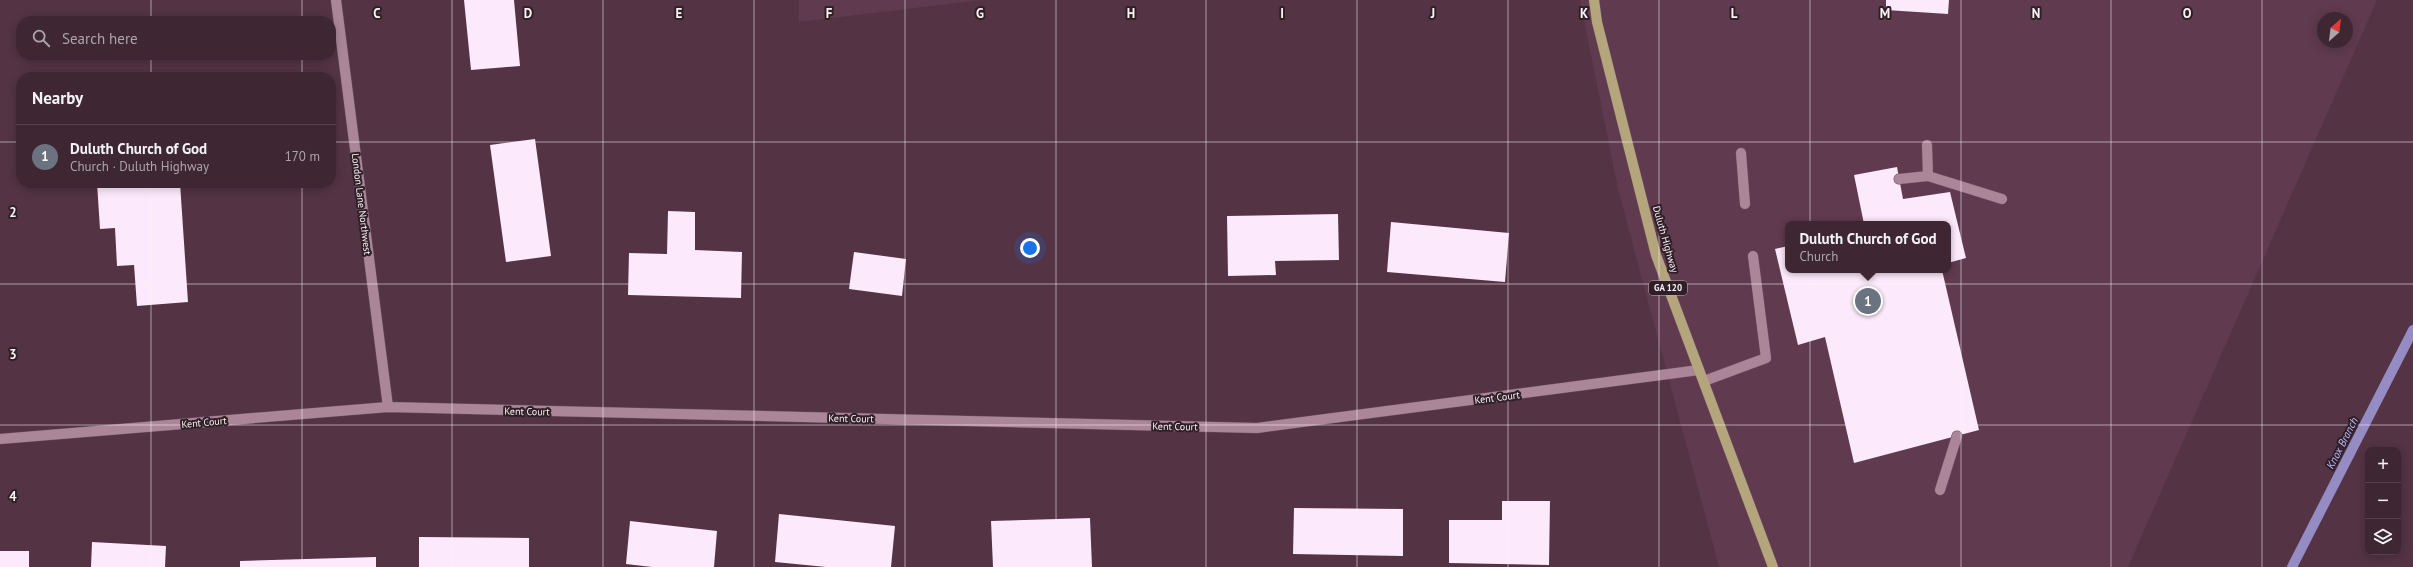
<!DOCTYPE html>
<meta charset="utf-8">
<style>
:root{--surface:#3e2633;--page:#49323f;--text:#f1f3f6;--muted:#ada5ac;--line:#57434e;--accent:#3ed4a3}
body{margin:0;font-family:"PT Sans",sans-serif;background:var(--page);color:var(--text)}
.controls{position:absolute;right:12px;bottom:12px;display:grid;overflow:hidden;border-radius:8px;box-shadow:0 2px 10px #0003}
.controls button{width:36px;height:36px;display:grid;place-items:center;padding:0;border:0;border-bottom:1px solid var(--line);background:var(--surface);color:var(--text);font:20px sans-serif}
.compass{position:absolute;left:2317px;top:12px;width:36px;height:36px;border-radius:50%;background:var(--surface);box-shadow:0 2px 10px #0003;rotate:28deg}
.you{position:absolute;left:1030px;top:248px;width:14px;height:14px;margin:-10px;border:3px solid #fff;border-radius:50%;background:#1a73e8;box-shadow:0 0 0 6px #1a73e833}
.badge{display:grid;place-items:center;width:26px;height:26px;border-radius:50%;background:var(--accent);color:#fff;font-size:13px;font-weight:700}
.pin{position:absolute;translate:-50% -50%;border:2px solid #fff;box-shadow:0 1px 4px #0006}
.popup{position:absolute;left:1785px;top:221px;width:166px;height:52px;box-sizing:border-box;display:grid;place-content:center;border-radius:8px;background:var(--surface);filter:drop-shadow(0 1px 3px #0005);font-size:13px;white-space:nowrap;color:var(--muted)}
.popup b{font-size:15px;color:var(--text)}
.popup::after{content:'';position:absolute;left:50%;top:100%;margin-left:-8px;border:8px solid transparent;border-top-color:var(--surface)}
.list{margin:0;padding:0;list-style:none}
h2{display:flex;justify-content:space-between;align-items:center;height:52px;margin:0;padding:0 16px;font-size:17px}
h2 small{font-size:13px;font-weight:400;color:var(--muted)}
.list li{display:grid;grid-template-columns:26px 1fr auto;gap:12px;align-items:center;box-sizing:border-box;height:64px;padding:0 16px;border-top:1px solid var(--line)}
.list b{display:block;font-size:15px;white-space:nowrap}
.list p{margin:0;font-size:13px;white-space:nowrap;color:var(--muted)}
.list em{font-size:13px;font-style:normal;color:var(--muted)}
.icon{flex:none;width:22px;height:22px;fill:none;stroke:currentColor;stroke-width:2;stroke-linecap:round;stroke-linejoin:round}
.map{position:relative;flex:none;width:2413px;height:567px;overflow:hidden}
.search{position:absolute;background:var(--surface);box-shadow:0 2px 10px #0003;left:16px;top:16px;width:320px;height:44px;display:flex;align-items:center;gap:10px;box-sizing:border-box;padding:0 14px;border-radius:16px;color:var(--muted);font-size:15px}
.panel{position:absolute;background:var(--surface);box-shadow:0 2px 10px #0003;left:16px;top:72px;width:320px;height:116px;border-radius:16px}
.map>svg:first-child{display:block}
.built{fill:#603a4f;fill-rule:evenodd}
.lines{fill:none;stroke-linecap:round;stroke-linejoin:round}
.stream{stroke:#958cc4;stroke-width:10}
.building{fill:#fce9fb}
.lane-casing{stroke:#6b5260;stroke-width:11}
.street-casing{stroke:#6b5260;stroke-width:11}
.primary-casing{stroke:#6b5260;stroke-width:11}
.lane{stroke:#ab8699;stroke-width:10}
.street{stroke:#ab8699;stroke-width:10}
.primary{stroke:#b5a57d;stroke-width:10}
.grid{fill:none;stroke:#fef1f7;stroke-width:1;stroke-opacity:0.55}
.labels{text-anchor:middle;stroke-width:4;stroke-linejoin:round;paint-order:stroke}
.shield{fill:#2f2028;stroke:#c0b2b9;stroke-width:1}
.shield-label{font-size:9px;font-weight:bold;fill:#fef1f7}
.street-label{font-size:10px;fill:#fef1f7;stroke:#2f2028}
.water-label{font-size:11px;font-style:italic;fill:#c0bdfe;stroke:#2f2028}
.grid-label{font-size:13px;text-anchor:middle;font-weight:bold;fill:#fef1f7;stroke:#2f2028;stroke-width:4;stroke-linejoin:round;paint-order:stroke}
</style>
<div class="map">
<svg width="2413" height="567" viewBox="0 0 2413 567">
<rect width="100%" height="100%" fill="#533344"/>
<!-- built -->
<path class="built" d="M 799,0 L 981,0 L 799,22 Z
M 1580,0 L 2377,0 L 2128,567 L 1719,567 L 1618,189 ZM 2323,18 L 2347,18 L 2347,42 L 2323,42 ZM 1788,224 L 1948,224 L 1948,270 L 1788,270 Z"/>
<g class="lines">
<!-- stream -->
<path class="stream" d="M 2292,567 L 2413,330"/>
</g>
<!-- building -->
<path class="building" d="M 464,0 L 514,0 L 520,66 L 471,70 Z
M 1886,0 L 1949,0 L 1948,14 L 1886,10 Z
M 535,139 L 551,256 L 506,262 L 490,145 Z
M 1897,167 L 1903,199 L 1950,192 L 1966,258 L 1948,263 L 1948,224 L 1864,224 L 1854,175 Z
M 97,183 L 180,183 L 188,302 L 137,306 L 134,265 L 117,266 L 115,228 L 100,229 Z
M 668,211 L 695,212 L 695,250 L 742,252 L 741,298 L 628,295 L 629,253 L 667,254 Z
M 1338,214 L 1339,260 L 1275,261 L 1276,275 L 1228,276 L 1227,216 Z
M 1391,222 L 1509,233 L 1505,282 L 1387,272 Z
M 1788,246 L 1788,270 L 1942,270 L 1979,430 L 1854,463 L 1825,337 L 1798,345 L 1775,249 Z
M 854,252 L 906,259 L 902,296 L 849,289 Z
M 1502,501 L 1550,501 L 1549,565 L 1449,563 L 1449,520 L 1502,520 Z
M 1294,508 L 1403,509 L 1403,556 L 1293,554 Z
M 779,514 L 895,526 L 891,567 L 826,567 L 775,562 Z
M 1090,518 L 1092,567 L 993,567 L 991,521 Z
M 630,521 L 717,531 L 714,567 L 652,567 L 626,564 Z
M 419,537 L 529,538 L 529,567 L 419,567 Z
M 92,542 L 166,546 L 165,567 L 91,567 Z
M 0,551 L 29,551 L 29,567 L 0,567 Z
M 376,557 L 376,567 L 240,567 L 240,561 Z"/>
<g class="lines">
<defs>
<path id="lane" d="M 1927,145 L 1928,176
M 1741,153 L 1745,204
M 1899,179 L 1928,176 L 2002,199
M 1704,381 L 1766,358 L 1753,256
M 1940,490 L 1957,436"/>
<path id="street" d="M 336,0 L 388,407
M 0,439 L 388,407 L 1257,428 L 1699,370"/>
<path id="primary" d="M 1594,0 L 1597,22 L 1656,255 L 1773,567"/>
</defs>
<!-- lane casing -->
<use href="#lane" class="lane-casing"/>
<!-- street casing -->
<use href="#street" class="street-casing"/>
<!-- primary casing -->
<use href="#primary" class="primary-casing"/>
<!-- lane -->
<use href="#lane" class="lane"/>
<!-- street -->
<use href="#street" class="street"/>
<!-- primary -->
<use href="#primary" class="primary"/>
</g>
<!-- grid -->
<path class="grid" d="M 151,0 L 151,21M 302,0 L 302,21M 452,0 L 452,567M 603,0 L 603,567M 754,0 L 754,567M 905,0 L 905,567M 1056,0 L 1056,567M 1206,0 L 1206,567M 1357,0 L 1357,567M 1508,0 L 1508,567M 1659,0 L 1659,567M 1810,0 L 1810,567M 1961,0 L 1961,567M 2111,0 L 2111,567M 2262,0 L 2262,567M 151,55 L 151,77M 302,55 L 302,77M 0,142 L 21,142M 331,142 L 2413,142M 151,183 L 151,567M 302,183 L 302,567M 0,284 L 2413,284M 0,425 L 2413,425"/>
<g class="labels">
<!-- shield labels -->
<rect class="shield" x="1649" y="281" width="38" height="14" rx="3"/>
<g class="shield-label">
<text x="1668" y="291">GA 120</text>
</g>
<!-- street labels -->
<g class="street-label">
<text transform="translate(362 204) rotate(83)" y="4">London Lane Northwest</text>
<text transform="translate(1666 239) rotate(74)" y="4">Duluth Highway</text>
<text transform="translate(1497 397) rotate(-7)" y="4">Kent Court</text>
<text transform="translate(527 411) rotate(1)" y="4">Kent Court</text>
<text transform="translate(851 418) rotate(1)" y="4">Kent Court</text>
<text transform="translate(204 422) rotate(-5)" y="4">Kent Court</text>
<text transform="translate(1175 426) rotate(1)" y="4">Kent Court</text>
</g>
<!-- water labels -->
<g class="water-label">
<text transform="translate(2342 443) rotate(-63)" y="4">Knox Branch</text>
</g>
</g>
<g class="grid-label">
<text x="377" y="18">C</text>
<text x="528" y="18">D</text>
<text x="679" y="18">E</text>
<text x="829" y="18">F</text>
<text x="980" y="18">G</text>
<text x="1131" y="18">H</text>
<text x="1282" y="18">I</text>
<text x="1433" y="18">J</text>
<text x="1584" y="18">K</text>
<text x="1734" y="18">L</text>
<text x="1885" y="18">M</text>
<text x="2036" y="18">N</text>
<text x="2187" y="18">O</text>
<text x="13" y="217">2</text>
<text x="13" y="359">3</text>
<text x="13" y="501">4</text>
</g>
</svg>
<div class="controls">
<button>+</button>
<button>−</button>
<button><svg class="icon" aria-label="layers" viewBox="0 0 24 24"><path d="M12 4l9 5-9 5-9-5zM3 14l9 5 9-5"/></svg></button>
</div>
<svg class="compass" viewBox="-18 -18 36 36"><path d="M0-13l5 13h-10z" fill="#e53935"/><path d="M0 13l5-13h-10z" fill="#ada5ac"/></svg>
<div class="you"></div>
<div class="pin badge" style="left:1868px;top:301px;background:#6b7280">1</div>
<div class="popup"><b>Duluth Church of God</b>Church</div>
<div class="search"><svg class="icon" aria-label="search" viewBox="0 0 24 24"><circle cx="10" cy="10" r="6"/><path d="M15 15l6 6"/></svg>Search here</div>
<section class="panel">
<h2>Nearby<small></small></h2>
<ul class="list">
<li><span class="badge" style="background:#6b7280">1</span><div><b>Duluth Church of God</b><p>Church · Duluth Highway</p></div><em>170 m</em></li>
</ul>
</section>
</div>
